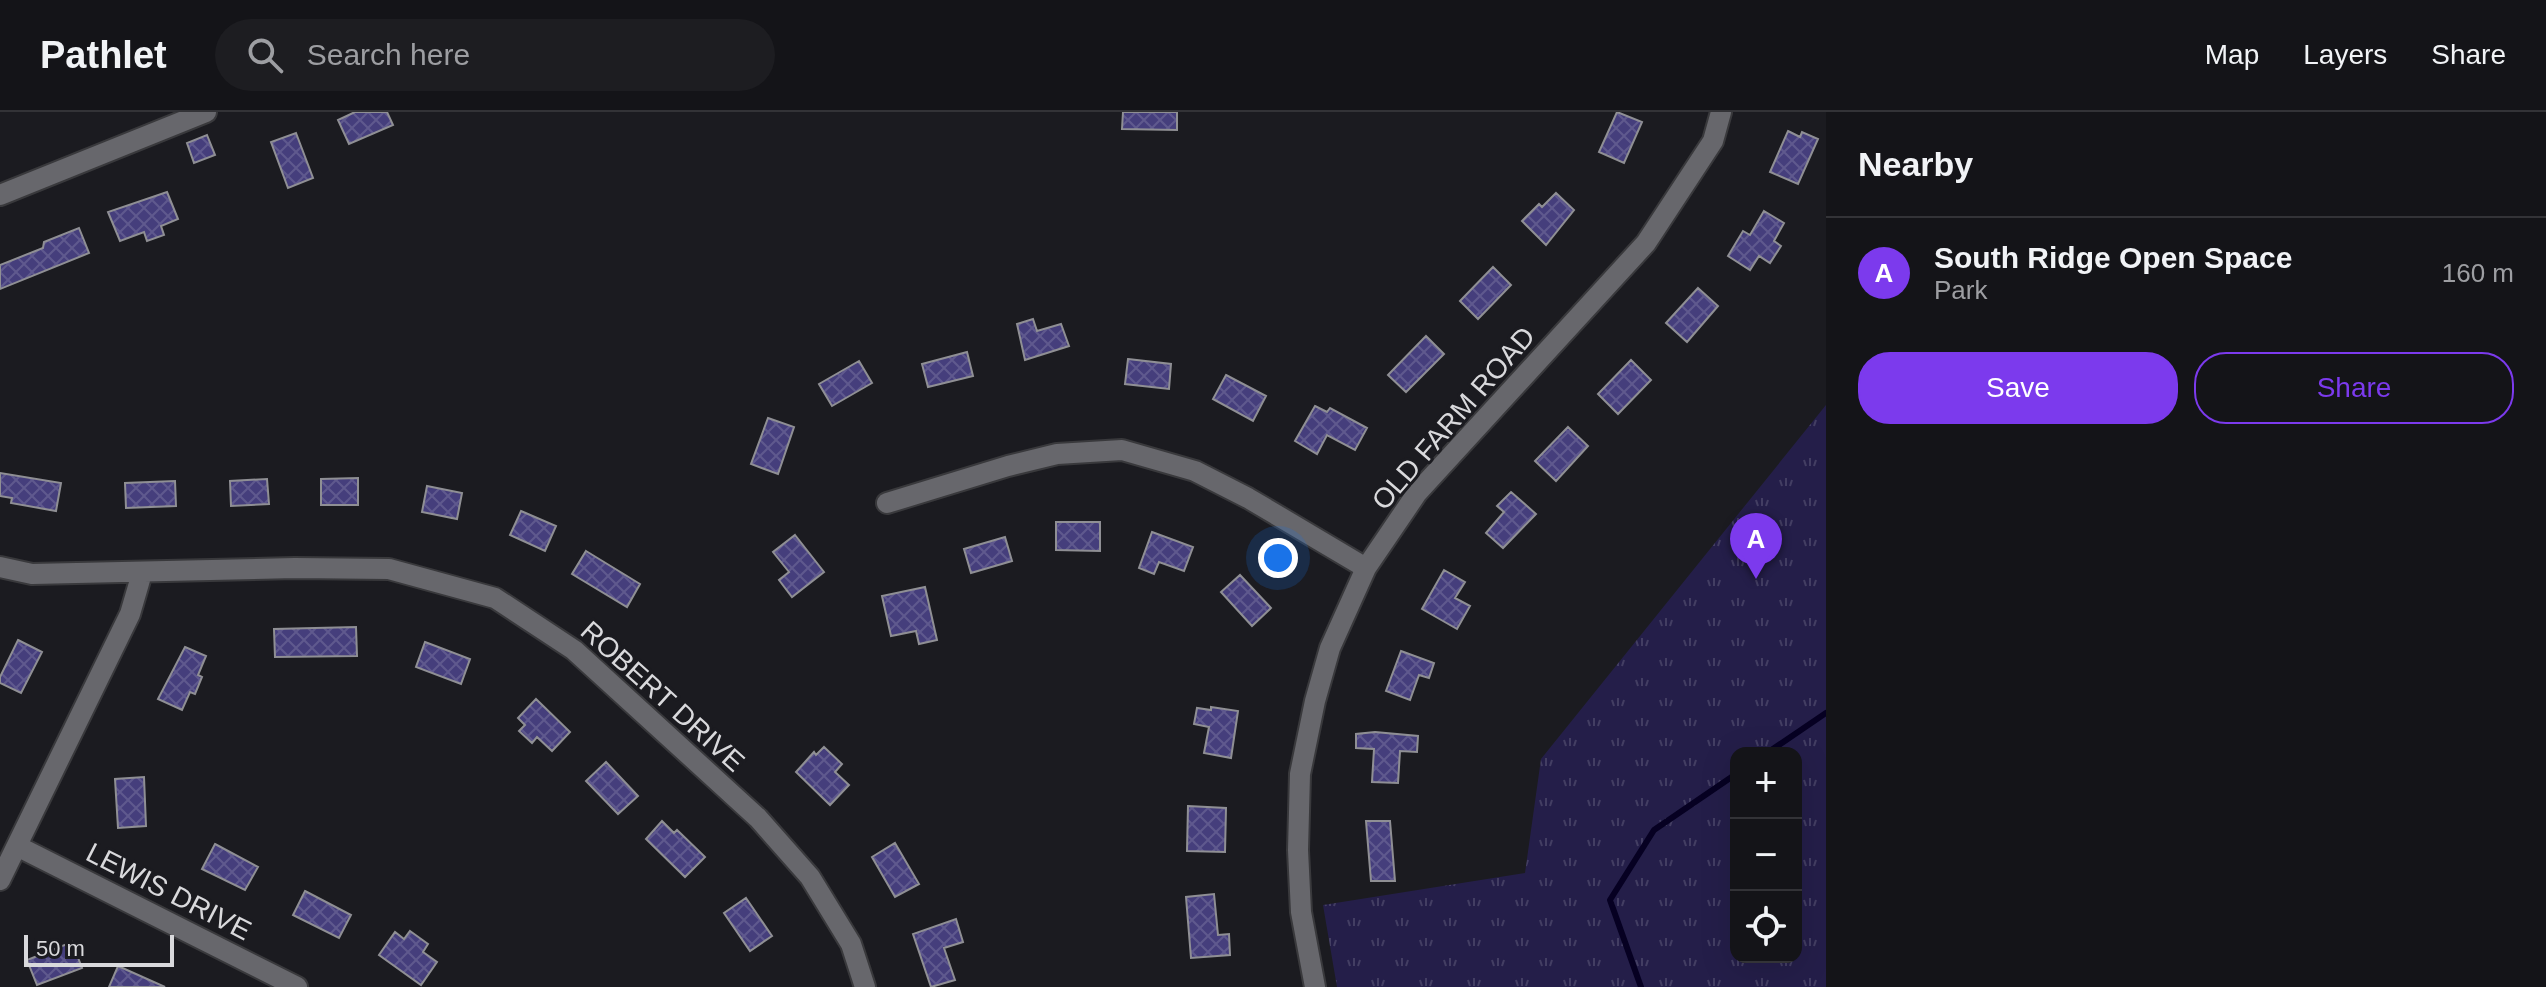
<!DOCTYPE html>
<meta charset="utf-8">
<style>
:root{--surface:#141418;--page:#1d1d21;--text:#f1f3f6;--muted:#9d9ea2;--line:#333337;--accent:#7c3aed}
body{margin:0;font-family:Arial,sans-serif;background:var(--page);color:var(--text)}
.controls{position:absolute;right:24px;bottom:24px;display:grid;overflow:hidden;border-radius:16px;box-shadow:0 8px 32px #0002}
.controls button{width:72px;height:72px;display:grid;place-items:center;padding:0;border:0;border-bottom:2px solid var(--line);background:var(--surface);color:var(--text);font:40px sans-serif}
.scale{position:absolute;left:24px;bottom:20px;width:150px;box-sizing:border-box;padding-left:8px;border:4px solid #d9d9dc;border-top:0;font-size:22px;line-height:28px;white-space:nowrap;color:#d9d9dc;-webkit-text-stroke:6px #1b1b20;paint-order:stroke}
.you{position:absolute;left:1278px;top:446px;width:28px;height:28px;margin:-20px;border:6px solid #fff;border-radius:50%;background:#1a73e8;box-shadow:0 0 0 12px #1a73e833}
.badge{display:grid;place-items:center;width:52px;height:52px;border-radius:50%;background:var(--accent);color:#fff;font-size:26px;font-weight:700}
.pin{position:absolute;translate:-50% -66px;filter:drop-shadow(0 2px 4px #0008)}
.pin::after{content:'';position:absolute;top:42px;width:28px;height:24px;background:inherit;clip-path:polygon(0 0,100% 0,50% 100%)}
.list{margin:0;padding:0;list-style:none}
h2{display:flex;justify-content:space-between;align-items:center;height:104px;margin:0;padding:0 32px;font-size:34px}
h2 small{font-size:26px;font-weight:400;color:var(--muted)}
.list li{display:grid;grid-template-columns:52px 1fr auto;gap:24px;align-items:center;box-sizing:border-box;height:112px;padding:0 32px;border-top:2px solid var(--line)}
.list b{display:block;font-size:30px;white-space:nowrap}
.list p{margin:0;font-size:26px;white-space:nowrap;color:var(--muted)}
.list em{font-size:26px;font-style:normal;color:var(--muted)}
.actions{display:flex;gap:16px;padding:24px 32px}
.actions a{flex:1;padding:18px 0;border:2px solid var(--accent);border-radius:32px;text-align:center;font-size:28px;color:var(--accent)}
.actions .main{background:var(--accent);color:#fff}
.icon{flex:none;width:44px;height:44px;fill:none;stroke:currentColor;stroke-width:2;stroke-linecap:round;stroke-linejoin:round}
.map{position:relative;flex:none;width:1826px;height:875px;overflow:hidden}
header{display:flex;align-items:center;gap:48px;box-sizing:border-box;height:112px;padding:0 40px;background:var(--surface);border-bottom:2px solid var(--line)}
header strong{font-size:38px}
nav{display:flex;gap:44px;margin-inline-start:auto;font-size:28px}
.search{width:560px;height:72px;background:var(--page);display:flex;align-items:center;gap:20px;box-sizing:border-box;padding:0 28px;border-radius:44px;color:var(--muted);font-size:30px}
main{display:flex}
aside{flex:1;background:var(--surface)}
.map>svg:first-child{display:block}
.grass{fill:url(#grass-tufts);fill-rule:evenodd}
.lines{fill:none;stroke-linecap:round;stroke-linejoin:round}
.stream{stroke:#060022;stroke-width:6}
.building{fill:url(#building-cross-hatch);stroke:#8f8f94;stroke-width:2}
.street-casing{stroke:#39393c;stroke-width:24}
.street{stroke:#67676c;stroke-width:20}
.labels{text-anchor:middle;stroke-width:6;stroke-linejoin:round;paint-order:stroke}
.street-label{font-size:28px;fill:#d9d9dc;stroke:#1b1b20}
</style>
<header>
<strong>Pathlet</strong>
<div class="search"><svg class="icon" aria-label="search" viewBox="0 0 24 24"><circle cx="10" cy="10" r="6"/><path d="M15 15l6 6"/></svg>Search here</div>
<nav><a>Map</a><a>Layers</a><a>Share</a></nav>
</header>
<main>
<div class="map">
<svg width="1826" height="875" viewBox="0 0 1826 875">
<defs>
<pattern id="grass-tufts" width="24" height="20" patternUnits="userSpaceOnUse" patternTransform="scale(2)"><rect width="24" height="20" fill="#241e49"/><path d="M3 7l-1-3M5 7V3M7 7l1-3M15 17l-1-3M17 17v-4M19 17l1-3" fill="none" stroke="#433e63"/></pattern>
<pattern id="building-cross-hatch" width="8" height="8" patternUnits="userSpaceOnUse" patternTransform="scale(2)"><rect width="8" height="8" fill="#453e7c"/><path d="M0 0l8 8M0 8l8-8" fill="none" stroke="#5f598e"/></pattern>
</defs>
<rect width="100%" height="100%" fill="#1b1b20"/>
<!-- grass -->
<path class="grass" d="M 1826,293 L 1826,875 L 1337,875 L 1323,793 L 1525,761 L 1541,647 ZM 1736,641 L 1796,641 L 1796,845 L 1736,845 Z"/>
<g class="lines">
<!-- stream -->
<path class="stream" d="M 1767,641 L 1826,601
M 1641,875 L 1610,788 L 1654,718 L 1736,662"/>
</g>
<!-- building -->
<path class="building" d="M 355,0 L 387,0 L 393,13 L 349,32 L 338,8 Z
M 1123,0 L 1177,0 L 1177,18 L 1122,17 Z
M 1617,0 L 1642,10 L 1624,51 L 1599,40 Z
M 1788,19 L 1800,25 L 1802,20 L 1818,27 L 1798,72 L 1770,60 Z
M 296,21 L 313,66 L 288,76 L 271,30 Z
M 207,23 L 215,43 L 194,51 L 187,31 Z
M 167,80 L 178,107 L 161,114 L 164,123 L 147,129 L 144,120 L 120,129 L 108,100 Z
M 1556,81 L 1574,98 L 1546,133 L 1522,109 L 1539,92 L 1542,95 Z
M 1764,99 L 1784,111 L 1774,129 L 1781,134 L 1770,151 L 1759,144 L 1750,158 L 1728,144 L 1743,119 L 1750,123 Z
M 79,116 L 89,141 L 0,177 L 0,153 L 43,136 L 44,130 Z
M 1493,155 L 1511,173 L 1478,207 L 1460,189 Z
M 1698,176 L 1718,194 L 1687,230 L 1666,211 Z
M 1033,207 L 1037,219 L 1061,212 L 1069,234 L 1025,248 L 1017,212 Z
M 1426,224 L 1444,242 L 1406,280 L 1388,263 Z
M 967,240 L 973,264 L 928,275 L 922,252 Z
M 1128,247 L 1171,252 L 1169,277 L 1125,272 Z
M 1631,248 L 1651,268 L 1618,302 L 1598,282 Z
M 859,249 L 872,271 L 832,294 L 819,272 Z
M 1226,263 L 1266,284 L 1253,309 L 1213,287 Z
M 1315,294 L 1327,300 L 1330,296 L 1367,316 L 1355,338 L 1327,323 L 1317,342 L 1295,329 Z
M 768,306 L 794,315 L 778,362 L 751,352 Z
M 1568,315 L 1588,334 L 1556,369 L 1535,349 Z
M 0,361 L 61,371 L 56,399 L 11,391 L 12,386 L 0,384 Z
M 358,366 L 358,393 L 321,393 L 321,367 Z
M 267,367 L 269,392 L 231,394 L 230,369 Z
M 175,369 L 176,394 L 126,396 L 125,371 Z
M 427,374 L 462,381 L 457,407 L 422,400 Z
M 1511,380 L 1536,402 L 1503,436 L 1486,421 L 1504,400 L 1497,394 Z
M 521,399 L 556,414 L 545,439 L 510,423 Z
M 1056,410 L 1100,410 L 1100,439 L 1056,438 Z
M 1152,420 L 1193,435 L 1184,459 L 1159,450 L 1154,462 L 1139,456 Z
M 795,423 L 824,460 L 792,485 L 779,468 L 789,460 L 773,440 Z
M 1005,425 L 1012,449 L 971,461 L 964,437 Z
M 586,439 L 640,472 L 627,495 L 572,462 Z
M 1444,458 L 1465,470 L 1455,486 L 1470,494 L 1457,517 L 1422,497 Z
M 1240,463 L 1271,496 L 1252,514 L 1221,480 Z
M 925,475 L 937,528 L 919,532 L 916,519 L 891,524 L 882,484 Z
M 356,515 L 357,544 L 275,545 L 274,517 Z
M 18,528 L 42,540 L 21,581 L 0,571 L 0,565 Z
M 425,530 L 470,547 L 461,572 L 416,555 Z
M 185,535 L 206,544 L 198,563 L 202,565 L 195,582 L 190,580 L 182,598 L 158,587 Z
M 1401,539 L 1434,551 L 1429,566 L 1419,563 L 1410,588 L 1386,579 Z
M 536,587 L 570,620 L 552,639 L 537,625 L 532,631 L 519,619 L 525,613 L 518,606 Z
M 1211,595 L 1238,599 L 1231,646 L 1204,641 L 1209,615 L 1194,612 L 1197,596 L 1211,598 Z
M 1375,620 L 1418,624 L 1417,640 L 1400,639 L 1398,671 L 1372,670 L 1374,637 L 1356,636 L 1356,622 Z
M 824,635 L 842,652 L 835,660 L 849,673 L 830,693 L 796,660 L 814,640 L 816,643 Z
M 606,650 L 638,684 L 618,702 L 586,669 Z
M 144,665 L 146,714 L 118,716 L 115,667 Z
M 1188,694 L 1226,696 L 1225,740 L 1187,739 Z
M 662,709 L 674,721 L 677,718 L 705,745 L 685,765 L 646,727 Z
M 1366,709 L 1390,709 L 1395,769 L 1371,769 Z
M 895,731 L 919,772 L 895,785 L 872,745 Z
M 215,732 L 258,755 L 245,778 L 202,757 Z
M 305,779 L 351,803 L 339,826 L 293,803 Z
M 1214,782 L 1218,823 L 1229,822 L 1230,843 L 1191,846 L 1186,785 Z
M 746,786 L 772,824 L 750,839 L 724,801 Z
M 956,807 L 963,830 L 944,836 L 955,868 L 931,875 L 913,822 Z
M 410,819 L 428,832 L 423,840 L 437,850 L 421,873 L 379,843 L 395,820 L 404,827 Z
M 72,830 L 82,856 L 37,873 L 27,848 Z
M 118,854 L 165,875 L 109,875 Z"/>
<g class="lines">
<defs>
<path id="street" d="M 0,83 L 206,0
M 887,391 L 1008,354 L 1057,342 L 1122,338 L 1195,359 L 1248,386 L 1366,456
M 0,455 L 32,462 L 295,456 L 389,457 L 495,486 L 574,538 L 758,706 L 810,765 L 851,832 L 865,875
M 17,734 L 297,875
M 0,768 L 130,502 L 142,461
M 1315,875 L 1301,800 L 1298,738 L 1300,662 L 1315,589 L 1330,536 L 1366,456 L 1417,381 L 1646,131 L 1713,29 L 1721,0"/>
</defs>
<!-- street casing -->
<use href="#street" class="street-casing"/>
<!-- street -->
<use href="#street" class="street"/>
</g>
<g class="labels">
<!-- street labels -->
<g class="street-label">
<text transform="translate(1453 306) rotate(-49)" y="10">OLD FARM ROAD</text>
<text transform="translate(663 584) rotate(42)" y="10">ROBERT DRIVE</text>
<text transform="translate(169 779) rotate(27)" y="10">LEWIS DRIVE</text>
</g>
</g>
</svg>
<div class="controls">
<button>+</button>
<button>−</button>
<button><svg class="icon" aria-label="locate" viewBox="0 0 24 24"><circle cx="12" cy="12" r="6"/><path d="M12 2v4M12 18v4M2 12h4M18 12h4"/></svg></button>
</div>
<div class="scale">50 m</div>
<div class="you"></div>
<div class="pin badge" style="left:1756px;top:467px">A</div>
</div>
<aside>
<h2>Nearby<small></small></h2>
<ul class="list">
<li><span class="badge">A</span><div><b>South Ridge Open Space</b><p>Park</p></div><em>160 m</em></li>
</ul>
<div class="actions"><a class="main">Save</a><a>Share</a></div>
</aside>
</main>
